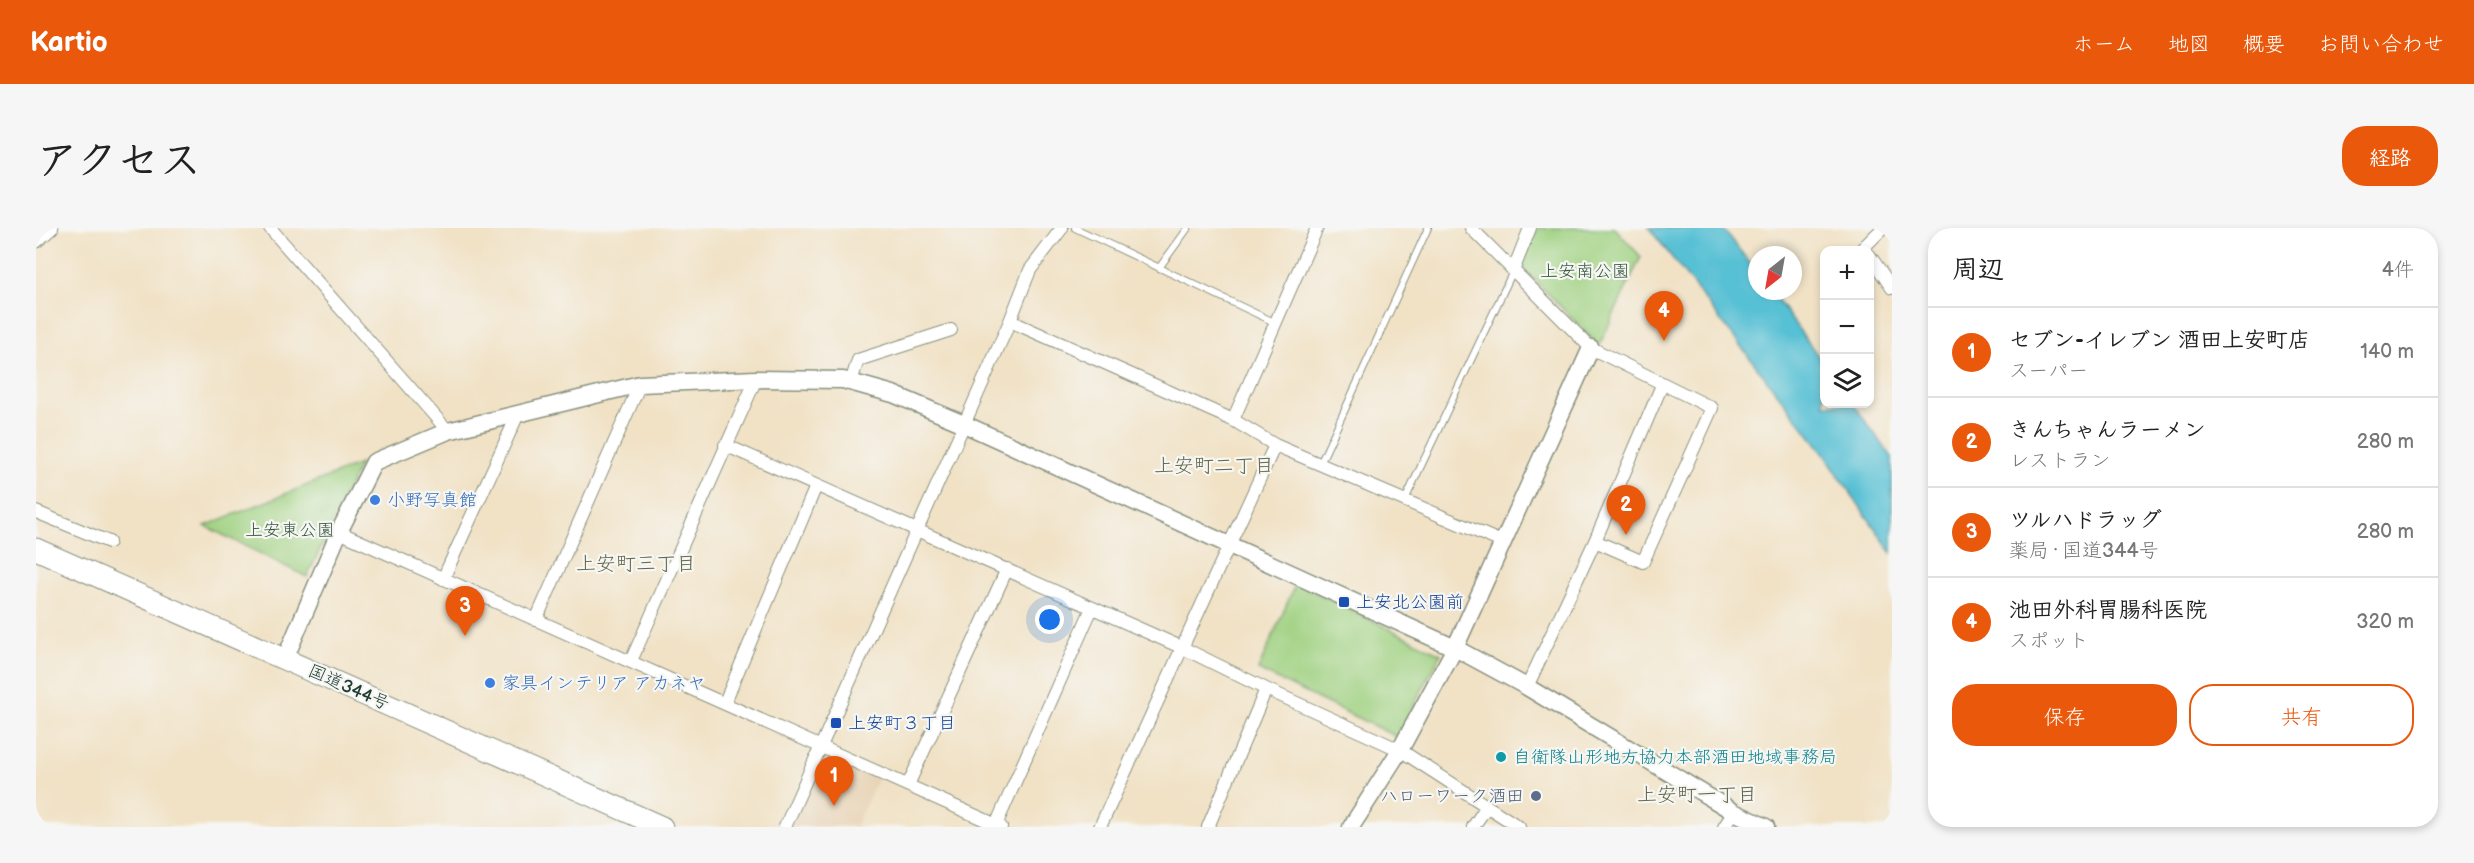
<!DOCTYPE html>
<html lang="ja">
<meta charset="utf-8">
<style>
:root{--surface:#fff;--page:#f6f6f6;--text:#222;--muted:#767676;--line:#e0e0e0;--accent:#ea580c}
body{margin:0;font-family:"Balsamiq Sans","Klee One",sans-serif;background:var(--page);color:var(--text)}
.controls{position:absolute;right:18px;top:18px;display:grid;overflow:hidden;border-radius:12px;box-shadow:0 3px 9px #0003}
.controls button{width:54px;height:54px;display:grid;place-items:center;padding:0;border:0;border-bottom:2px solid var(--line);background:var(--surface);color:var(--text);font:30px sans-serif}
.compass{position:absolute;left:1712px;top:18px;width:54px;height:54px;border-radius:50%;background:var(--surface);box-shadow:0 3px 9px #0003;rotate:211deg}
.you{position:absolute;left:1014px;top:392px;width:21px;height:21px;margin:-15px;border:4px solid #fff;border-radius:50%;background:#1a73e8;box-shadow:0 0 0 9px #1a73e833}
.badge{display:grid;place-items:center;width:39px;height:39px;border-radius:50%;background:var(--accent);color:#fff;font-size:20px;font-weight:700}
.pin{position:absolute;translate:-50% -50px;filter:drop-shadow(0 2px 3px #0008)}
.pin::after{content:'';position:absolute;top:32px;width:21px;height:18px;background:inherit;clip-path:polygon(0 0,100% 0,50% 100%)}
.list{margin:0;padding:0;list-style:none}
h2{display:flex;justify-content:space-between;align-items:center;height:78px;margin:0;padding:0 24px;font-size:26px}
h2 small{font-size:20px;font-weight:400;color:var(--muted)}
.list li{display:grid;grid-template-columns:39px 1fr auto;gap:18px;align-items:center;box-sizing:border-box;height:90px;padding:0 24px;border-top:2px solid var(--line)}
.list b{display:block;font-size:22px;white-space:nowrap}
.list p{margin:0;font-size:20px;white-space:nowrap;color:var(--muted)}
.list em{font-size:20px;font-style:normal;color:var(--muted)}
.actions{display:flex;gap:12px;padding:18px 24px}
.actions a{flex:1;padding:14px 0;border:2px solid var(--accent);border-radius:24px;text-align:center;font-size:21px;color:var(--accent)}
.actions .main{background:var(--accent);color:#fff}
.icon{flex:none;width:33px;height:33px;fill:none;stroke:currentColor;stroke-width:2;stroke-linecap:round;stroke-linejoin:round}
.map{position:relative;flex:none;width:1856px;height:599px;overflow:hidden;border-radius:24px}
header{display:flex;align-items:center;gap:36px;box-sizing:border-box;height:84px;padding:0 30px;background:var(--accent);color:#fff}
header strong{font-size:28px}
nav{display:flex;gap:33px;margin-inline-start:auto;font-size:21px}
.intro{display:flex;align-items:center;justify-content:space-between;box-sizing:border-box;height:144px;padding:0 36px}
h1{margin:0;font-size:42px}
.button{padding:15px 27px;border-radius:24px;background:var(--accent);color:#fff;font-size:21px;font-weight:700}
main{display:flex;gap:36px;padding:0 36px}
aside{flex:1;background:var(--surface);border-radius:24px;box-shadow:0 3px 9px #0003}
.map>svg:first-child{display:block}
.built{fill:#e8d4b7}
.green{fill:#9ed07f;stroke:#5e865a;stroke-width:1.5}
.water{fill:#57c0d4;stroke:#3b7e84;stroke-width:1.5}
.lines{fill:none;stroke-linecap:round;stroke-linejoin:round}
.lane-casing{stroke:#88907d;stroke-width:8}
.street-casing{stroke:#88907d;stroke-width:14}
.secondary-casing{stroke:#88907d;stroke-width:19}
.highway-casing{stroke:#88907d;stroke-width:23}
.lane{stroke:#fff;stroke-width:6}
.street{stroke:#fff;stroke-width:12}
.secondary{stroke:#fff;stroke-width:16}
.highway{stroke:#fff;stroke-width:21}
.shop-dot{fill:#3f7fe0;stroke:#f6f6f2;stroke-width:2}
.transit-dot{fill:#1a4fb4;stroke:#f6f6f2;stroke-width:2}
.culture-dot{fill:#0f9aa8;stroke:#f6f6f2;stroke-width:2}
.service-dot{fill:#5c6f8a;stroke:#f6f6f2;stroke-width:2}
.labels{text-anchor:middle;stroke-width:4.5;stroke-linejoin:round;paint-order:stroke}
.park-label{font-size:18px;fill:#385a43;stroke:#f6f6f2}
.shop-label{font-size:18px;fill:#366cbe;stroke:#f6f6f2;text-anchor:start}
.transit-label{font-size:18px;fill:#164399;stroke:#f6f6f2;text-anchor:start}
.street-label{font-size:18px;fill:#1f3d34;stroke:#f6f6f2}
.culture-label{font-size:18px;fill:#0d838f;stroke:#f6f6f2;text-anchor:start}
.service-label{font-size:18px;fill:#4e5e75;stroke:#f6f6f2;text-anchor:end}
.neighbourhood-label{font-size:20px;fill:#636649;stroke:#f6f6f2}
</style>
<header>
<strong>Kartio</strong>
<nav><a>ホーム</a><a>地図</a><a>概要</a><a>お問い合わせ</a></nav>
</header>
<div class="intro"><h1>アクセス</h1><a class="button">経路</a></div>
<main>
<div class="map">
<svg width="1856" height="599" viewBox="0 0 1856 599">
<rect width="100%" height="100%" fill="#f6f6f2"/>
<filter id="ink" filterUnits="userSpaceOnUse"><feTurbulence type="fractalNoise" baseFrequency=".0167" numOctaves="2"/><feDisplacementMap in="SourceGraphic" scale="12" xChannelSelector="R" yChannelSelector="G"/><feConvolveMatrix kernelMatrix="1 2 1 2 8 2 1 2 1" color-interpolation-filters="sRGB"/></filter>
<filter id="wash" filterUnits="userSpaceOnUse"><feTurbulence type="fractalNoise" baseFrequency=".008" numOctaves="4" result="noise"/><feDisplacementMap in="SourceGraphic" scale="24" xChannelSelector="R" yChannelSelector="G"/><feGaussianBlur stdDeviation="1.35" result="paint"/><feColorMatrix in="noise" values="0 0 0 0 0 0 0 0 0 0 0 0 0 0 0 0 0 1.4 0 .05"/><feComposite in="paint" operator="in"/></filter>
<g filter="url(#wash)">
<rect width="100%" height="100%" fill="#f1e2c6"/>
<!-- built -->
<path class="built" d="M 796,528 L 842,550 L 819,599 L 754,599 L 786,530 Z"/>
<!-- green -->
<path class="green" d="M 1502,0 L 1579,0 L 1605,29 L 1563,118 L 1485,38 Z
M 324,236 L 271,349 L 169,298 Z
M 1260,355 L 1405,426 L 1361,509 L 1222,442 Z"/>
<!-- water -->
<path class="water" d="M 1613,0 L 1686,0 L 1721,44 L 1721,63 L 1735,63 L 1788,136 L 1788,176 L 1817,176 L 1856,229 L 1856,325 L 1783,219 Z"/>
</g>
<g filter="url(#ink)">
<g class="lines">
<defs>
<path id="lane" d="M 1039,0 L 1238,94
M 1123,40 L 1152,0
M 1284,236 L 1392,0
M 1369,272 L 1477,43"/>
<path id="street" d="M 234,0 L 412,203
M 1435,0 L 1555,120 L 1676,180 L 1607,334 L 1559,313
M 0,14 L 16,0
M 1825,22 L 1847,0
M 1834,28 L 1856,60
M 1477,43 L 1494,0
M 974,93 L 1197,192 L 1239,217 L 1468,315
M 815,154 L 822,132 L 915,102
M 1197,192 L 1281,0
M 689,217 L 1147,420 L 1230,461 L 1364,522 L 1483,599
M 0,284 L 73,314
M 303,304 L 965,599
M 407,351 L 482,186
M 500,392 L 604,156
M 595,433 L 720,151
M 1491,459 L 1559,313 L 1626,157
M 689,474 L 780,258
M 872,557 L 971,341
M 960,597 L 1056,380
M 749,599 L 974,93 L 994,42 L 1026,0
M 1064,599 L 1239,217
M 1172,599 L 1230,461
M 1437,599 L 1451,578
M 1688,599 L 1698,584"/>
<path id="secondary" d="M 249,431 L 303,304 L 338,234 L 412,203 L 604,156 L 720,151 L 807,152 L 857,166 L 928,196 L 1419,420 L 1491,459 L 1698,584 L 1730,599
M 1315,599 L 1364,522 L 1419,420 L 1555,120"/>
<path id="highway" d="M 0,321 L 626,599"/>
</defs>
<!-- lane casing -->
<use href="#lane" class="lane-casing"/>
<!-- street casing -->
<use href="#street" class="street-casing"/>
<!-- secondary casing -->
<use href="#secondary" class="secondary-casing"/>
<!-- highway casing -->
<use href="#highway" class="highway-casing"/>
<!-- lane -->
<use href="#lane" class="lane"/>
<!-- street -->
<use href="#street" class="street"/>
<!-- secondary -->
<use href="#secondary" class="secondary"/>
<!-- highway -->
<use href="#highway" class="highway"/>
</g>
</g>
<!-- markers -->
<g class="shop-dot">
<circle cx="339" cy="272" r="6"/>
<circle cx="454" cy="455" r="6"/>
</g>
<g class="transit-dot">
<rect x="1302" y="368" width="12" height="12" rx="3"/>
<rect x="794" y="489" width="12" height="12" rx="3"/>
</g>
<circle class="culture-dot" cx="1465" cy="529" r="6"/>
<circle class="service-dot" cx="1500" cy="568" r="6"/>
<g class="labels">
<!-- park labels -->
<g class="park-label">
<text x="1549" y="49">上安南公園</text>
<text x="254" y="308">上安東公園</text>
</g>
<!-- shop labels -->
<g class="shop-label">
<text x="351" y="278">小野写真館</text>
<text x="466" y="461">家具インテリア アカネヤ</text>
</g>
<!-- transit labels -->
<g class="transit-label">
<text x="1320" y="380">上安北公園前</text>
<text x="812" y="501">上安町３丁目</text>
</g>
<!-- street labels -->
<g class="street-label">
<text transform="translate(313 459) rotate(24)" y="6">国道344号</text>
</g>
<!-- culture labels -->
<g class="culture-label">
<text x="1477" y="535">自衛隊山形地方協力本部酒田地域事務局</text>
</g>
<!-- service labels -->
<g class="service-label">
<text x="1488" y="574">ハローワーク酒田</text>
</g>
<!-- neighbourhood labels -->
<g class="neighbourhood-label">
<text x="1178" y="244">上安町二丁目</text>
<text x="600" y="342">上安町三丁目</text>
<text x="1661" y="573">上安町一丁目</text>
</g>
</g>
</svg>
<div class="controls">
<button>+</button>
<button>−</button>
<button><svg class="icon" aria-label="layers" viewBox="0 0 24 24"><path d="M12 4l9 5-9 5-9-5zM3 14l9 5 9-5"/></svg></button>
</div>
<svg class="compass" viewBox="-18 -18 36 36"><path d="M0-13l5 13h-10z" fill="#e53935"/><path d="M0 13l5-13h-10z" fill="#767676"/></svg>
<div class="you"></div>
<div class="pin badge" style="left:798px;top:578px">1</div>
<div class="pin badge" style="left:1590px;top:307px">2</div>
<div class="pin badge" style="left:429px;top:408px">3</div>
<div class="pin badge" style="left:1628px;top:113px">4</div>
</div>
<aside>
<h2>周辺<small>4件</small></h2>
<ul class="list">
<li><span class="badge">1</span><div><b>セブン-イレブン 酒田上安町店</b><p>スーパー</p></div><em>140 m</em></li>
<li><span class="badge">2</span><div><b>きんちゃんラーメン</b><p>レストラン</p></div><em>280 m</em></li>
<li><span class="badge">3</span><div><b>ツルハドラッグ</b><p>薬局 · 国道344号</p></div><em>280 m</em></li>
<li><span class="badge">4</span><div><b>池田外科胃腸科医院</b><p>スポット</p></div><em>320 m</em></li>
</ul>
<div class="actions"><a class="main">保存</a><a>共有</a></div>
</aside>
</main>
